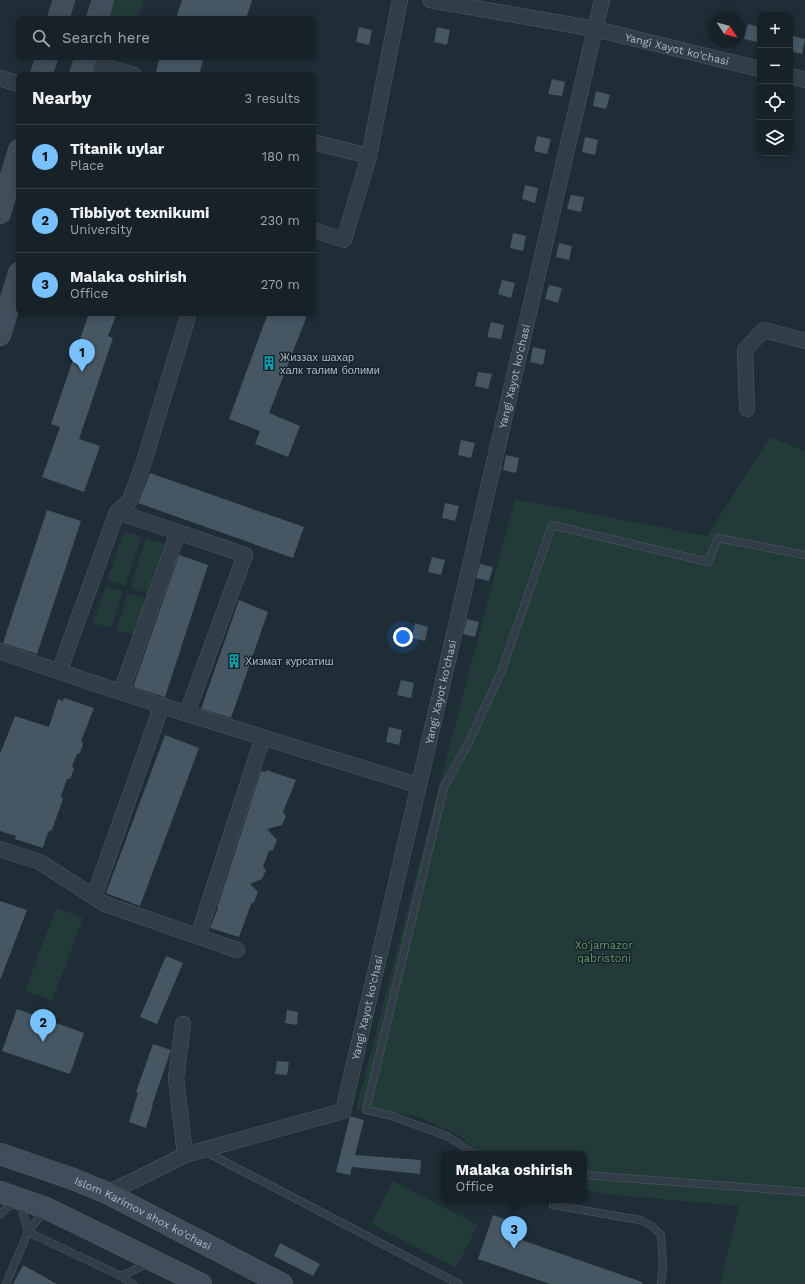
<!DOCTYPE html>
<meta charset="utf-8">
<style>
:root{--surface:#162228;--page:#232f34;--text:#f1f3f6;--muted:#9ea4a8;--line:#353f45;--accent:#79c1fc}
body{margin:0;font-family:"Work Sans",sans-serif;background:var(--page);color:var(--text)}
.controls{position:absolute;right:12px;top:12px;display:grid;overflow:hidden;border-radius:8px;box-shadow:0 2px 6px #0003}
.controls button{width:36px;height:36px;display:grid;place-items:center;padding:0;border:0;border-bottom:1px solid var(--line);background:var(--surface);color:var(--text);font:20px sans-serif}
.compass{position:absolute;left:709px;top:12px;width:36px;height:36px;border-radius:50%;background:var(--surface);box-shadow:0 2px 6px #0003;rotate:126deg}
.you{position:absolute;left:403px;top:637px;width:14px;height:14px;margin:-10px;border:3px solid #fff;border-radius:50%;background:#1a73e8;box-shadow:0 0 0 6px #1a73e833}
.badge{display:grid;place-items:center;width:26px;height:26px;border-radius:50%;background:var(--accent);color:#111;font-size:13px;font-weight:700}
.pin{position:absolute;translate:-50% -33px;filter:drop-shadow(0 1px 2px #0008)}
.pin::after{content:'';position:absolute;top:21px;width:14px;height:12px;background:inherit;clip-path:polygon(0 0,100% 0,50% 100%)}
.popup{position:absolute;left:441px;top:1151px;width:146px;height:52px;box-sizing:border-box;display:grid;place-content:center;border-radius:8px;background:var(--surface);filter:drop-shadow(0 1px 3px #0005);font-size:13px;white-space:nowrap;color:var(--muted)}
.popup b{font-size:15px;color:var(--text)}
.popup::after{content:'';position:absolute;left:50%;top:100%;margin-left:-8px;border:8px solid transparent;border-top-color:var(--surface)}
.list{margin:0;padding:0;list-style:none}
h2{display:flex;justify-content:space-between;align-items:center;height:52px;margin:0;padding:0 16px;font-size:17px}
h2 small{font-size:13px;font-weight:400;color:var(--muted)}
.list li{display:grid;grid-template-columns:26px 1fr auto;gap:12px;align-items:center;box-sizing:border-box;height:64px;padding:0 16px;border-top:1px solid var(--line)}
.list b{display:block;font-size:15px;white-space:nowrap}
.list p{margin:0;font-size:13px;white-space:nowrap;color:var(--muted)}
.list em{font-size:13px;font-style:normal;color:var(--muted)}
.icon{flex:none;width:22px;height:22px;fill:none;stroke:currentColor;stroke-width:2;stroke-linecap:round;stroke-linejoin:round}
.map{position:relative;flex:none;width:805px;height:1284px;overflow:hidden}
.search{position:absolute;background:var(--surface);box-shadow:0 2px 6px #0003;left:16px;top:16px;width:300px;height:44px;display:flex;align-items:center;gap:10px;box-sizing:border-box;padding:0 14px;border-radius:8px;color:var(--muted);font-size:15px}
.panel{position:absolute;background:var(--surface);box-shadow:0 2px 6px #0003;left:16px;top:72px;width:300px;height:244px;border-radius:8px}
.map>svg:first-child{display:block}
.green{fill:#233b38}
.building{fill:#465763}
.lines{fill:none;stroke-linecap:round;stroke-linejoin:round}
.service-casing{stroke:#4f5c65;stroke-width:8}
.minor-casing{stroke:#4f5c65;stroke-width:16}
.secondary-casing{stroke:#4f5c65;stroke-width:22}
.service{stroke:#323e47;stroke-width:7}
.minor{stroke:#323e47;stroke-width:15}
.secondary{stroke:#3f4e5a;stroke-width:21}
.labels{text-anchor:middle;stroke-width:3;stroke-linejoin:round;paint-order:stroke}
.street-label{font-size:11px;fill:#abb9c4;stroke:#17232b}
.poi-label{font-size:11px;fill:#abb9c4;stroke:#17232b;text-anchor:start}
.park-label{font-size:11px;fill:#639566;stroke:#17232b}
</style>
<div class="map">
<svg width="805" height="1284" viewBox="0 0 805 1284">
<rect width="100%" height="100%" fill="#1e2d36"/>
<!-- green -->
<path class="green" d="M 113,0 L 144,0 L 138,19 L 107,19 Z
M 770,437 L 805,451 L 805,1284 L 720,1284 L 739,1206 L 604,1194 L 584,1189 L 584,1154 L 481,1154 L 457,1134 L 413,1115 L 356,1110 L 439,786 L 515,499 L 707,536 Z
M 124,531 L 142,537 L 125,586 L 107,580 Z
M 146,538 L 164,544 L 148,594 L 130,588 Z
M 106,586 L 123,591 L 111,628 L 93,623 Z
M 128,593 L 146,598 L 134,635 L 116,630 Z
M 56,908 L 83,918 L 52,1001 L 25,991 Z
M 393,1181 L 478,1225 L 456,1268 L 371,1224 Z"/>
<!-- building -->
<path class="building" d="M 182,0 L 252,0 L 246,19 L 176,19 Z
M 748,24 L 760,27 L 757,42 L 744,39 Z
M 359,27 L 372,30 L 369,45 L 356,42 Z
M 437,27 L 450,30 L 447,45 L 434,42 Z
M 792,36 L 805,39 L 802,54 L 790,51 Z
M 160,57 L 204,57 L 199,75 L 155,75 Z
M 552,79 L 565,82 L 562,96 L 548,94 Z
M 596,91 L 610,95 L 606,109 L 593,106 Z
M 537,136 L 551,139 L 547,154 L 534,151 Z
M 585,137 L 598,140 L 595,155 L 582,152 Z
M 525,185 L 538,188 L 535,203 L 522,199 Z
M 571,195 L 584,197 L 581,212 L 567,209 Z
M 513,233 L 526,236 L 523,251 L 510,248 Z
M 559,243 L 572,246 L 569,260 L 556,257 Z
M 502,280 L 515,283 L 511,298 L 498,294 Z
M 549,285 L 562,288 L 558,303 L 545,299 Z
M 89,313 L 117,313 L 108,336 L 113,338 L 79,439 L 100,446 L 84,492 L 42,477 L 60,427 L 51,424 Z
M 268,313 L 308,313 L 269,413 L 300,426 L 288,457 L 255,444 L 260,431 L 229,419 Z
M 491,322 L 504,325 L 501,339 L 487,337 Z
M 533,347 L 546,350 L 543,365 L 530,362 Z
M 478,372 L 492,374 L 488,389 L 475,386 Z
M 461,440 L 475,443 L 471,458 L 458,455 Z
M 506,455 L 519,458 L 516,473 L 503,470 Z
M 150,473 L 304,527 L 293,558 L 138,503 Z
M 445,503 L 459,506 L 455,521 L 442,518 Z
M 47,510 L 81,521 L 37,654 L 3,643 Z
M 179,555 L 208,565 L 165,697 L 133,687 Z
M 432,557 L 445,560 L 441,575 L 428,572 Z
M 480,564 L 493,567 L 489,581 L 476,578 Z
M 239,600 L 268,612 L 231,718 L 201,709 Z
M 467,619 L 479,622 L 475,637 L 463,634 Z
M 415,623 L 428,627 L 425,641 L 412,638 Z
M 401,680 L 414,683 L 411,698 L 397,695 Z
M 64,698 L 94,708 L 81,741 L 83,744 L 80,753 L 77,754 L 72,766 L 74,769 L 70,779 L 67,779 L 61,796 L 63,799 L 52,830 L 48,832 L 43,848 L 15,839 L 16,836 L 0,831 L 0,754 L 15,716 L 49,727 L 58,699 L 63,701 Z
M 389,727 L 402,730 L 399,745 L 386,742 Z
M 165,735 L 199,748 L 140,906 L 106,893 Z
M 266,770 L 296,780 L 283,812 L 286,816 L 282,825 L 267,829 L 277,840 L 273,850 L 269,851 L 263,867 L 266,870 L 262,879 L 250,884 L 258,892 L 254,902 L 251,904 L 239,937 L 210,928 L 218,908 L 217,908 L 261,771 L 265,772 Z
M 0,901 L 27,910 L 1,978 L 0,978 Z
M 166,956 L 183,963 L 157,1024 L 140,1017 Z
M 17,1009 L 84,1033 L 70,1074 L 2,1051 Z
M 287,1010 L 298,1012 L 297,1025 L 285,1023 Z
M 153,1044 L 171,1050 L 152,1105 L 153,1105 L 146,1128 L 129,1122 L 138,1093 L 136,1092 Z
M 277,1061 L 289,1062 L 287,1075 L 275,1074 Z
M 350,1116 L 364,1120 L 355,1155 L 421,1160 L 420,1174 L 352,1167 L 350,1175 L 336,1172 Z
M 493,1215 L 521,1225 L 516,1238 L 642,1282 L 642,1284 L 550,1284 L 478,1259 Z
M 280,1243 L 320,1264 L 313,1276 L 274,1256 Z
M 23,1265 L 57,1284 L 13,1284 Z"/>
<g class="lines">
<defs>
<path id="service" d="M 204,1151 L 459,1284
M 475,1154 L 447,1136 L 389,1115 L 366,1110 L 444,787 L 469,742 L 502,670 L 552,525 L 708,562 L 718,538 L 805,555
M 584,1175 L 805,1192
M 553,1205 L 640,1220 L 652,1226 L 661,1235 L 663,1266 L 661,1284
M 0,1214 L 19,1198 L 28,1232 L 121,1276 L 149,1263
M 121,1276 L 133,1284
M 6,1284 L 28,1232 L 45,1210"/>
<g id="minor">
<path id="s1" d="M 430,0 L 595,29 L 760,69"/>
<path d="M 85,60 L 134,75"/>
<path d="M 790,76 L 805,80"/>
<path d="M 0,78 L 19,84"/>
<path d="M 313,142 L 369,156"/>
<path d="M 313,230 L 344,240 L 369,156 L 400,0"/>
<path d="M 747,409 L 745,350 L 764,330 L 805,341"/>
<path d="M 117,512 L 178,532 L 121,692"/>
<path d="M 178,532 L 245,555 L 187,713"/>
<path d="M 0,651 C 138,700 278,742 418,785"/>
<path d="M 59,672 L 117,512 L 129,502 L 143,465 L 189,313"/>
<path d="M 0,849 L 40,862 L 105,904 L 237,950"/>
<path d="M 94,897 L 162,705"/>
<path d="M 198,936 L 263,737"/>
<path d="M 183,1024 L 176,1078 L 185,1155"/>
<path id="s2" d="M 107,1193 L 137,1179 L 185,1155 L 343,1111 L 595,29 L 602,0"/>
</g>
<g id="secondary">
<path d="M 58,19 L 64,0"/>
<path d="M 97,19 L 103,0"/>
<path d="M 41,75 L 47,57"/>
<path d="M 80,75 L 86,57"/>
<path d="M 0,213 L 19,150"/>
<path d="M 0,335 L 19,273"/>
<path id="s3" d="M 0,1154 L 73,1179 L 107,1193 L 282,1284"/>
<path d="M 0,1192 L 46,1208 L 201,1284"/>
</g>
</defs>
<!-- service casing -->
<use href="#service" class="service-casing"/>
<!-- minor casing -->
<use href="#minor" class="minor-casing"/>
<!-- secondary casing -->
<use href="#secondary" class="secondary-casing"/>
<!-- service -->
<use href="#service" class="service"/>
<!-- minor -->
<use href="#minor" class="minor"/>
<!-- secondary -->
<use href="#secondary" class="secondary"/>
</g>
<!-- icons -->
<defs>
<symbol id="building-bare" viewBox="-9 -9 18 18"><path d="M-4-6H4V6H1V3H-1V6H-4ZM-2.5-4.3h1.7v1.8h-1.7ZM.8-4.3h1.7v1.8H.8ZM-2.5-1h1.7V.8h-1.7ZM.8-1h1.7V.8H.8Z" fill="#0f9aa8" stroke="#17232b" stroke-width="2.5" paint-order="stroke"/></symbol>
</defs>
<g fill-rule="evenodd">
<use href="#building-bare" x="259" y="353" width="20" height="20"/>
<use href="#building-bare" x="224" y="651" width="20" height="20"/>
</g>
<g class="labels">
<!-- street labels -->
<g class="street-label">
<text dy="4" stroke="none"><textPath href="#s1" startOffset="252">Yangi Xayot ko'chasi</textPath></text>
<text dy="4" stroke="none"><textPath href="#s2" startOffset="1005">Yangi Xayot ko'chasi</textPath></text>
<text dy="4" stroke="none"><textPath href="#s2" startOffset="681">Yangi Xayot ko'chasi</textPath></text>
<text dy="4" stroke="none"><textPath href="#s2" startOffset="357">Yangi Xayot ko'chasi</textPath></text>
<text dy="4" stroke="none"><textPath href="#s3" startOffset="155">Islom Karimov shox ko'chasi</textPath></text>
</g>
<!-- poi labels -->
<g class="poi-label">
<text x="280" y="361">Жиззах шахар<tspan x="280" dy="13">халк талим болими</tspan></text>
<text x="245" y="665">Хизмат курсатиш</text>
</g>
<!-- park labels -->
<g class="park-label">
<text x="604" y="949">Xo'jamazor<tspan x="604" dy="13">qabristoni</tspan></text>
</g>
</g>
</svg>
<div class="controls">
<button>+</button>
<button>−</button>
<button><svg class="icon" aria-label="locate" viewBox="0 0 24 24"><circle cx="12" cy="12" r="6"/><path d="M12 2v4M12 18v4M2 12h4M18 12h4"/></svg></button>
<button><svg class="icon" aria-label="layers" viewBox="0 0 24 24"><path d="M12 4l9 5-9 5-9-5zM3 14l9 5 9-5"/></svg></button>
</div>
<svg class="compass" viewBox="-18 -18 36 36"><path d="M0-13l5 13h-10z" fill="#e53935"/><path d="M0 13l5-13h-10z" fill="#9ea4a8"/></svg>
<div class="you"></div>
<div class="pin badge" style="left:82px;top:372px">1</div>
<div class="pin badge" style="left:43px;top:1042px">2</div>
<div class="pin badge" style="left:514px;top:1249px">3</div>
<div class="popup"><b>Malaka oshirish</b>Office</div>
<div class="search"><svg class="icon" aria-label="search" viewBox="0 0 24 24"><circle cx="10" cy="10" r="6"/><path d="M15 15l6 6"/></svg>Search here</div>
<section class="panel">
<h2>Nearby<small>3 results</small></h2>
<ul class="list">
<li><span class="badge">1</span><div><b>Titanik uylar</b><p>Place</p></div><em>180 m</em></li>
<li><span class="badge">2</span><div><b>Tibbiyot texnikumi</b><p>University</p></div><em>230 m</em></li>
<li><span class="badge">3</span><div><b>Malaka oshirish</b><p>Office</p></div><em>270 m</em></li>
</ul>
</section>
</div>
